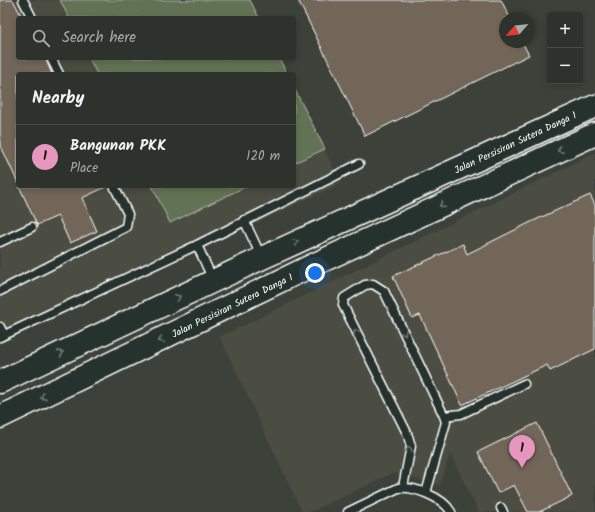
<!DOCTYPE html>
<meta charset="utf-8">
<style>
:root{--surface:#2d322c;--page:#393e38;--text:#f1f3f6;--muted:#a7aaa9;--line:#484d48;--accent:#e797bd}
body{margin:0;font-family:Kalam,sans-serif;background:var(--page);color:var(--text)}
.controls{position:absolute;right:12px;top:12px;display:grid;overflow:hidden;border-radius:4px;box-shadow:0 2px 6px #0003}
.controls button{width:36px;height:36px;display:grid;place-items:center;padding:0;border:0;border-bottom:1px solid var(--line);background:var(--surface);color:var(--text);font:20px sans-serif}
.compass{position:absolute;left:499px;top:12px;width:36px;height:36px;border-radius:50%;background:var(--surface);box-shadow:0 2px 6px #0003;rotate:243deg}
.you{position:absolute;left:315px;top:273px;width:14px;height:14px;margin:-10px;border:3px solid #fff;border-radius:50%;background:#1a73e8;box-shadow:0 0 0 6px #1a73e833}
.badge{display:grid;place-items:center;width:26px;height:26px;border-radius:50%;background:var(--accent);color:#111;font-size:13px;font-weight:700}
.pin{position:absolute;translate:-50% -33px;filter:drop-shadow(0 1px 2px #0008)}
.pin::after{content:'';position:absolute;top:21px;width:14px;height:12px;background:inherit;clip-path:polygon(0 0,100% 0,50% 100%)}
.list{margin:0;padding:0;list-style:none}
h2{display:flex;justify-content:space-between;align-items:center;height:52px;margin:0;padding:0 16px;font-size:17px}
h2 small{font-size:13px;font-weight:400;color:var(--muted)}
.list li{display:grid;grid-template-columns:26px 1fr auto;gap:12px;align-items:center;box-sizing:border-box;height:64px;padding:0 16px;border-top:1px solid var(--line)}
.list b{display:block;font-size:15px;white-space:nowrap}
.list p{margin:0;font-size:13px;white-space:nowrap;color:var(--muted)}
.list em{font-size:13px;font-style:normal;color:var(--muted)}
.icon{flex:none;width:22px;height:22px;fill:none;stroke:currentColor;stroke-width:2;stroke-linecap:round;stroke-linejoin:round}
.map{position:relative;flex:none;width:595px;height:512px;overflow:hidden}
.search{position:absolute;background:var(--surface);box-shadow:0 2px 6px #0003;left:16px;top:16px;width:280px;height:44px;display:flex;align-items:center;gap:10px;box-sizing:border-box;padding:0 14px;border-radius:4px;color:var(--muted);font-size:15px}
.panel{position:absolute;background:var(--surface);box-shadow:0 2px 6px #0003;left:16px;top:72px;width:280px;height:116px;border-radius:4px}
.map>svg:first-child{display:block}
.built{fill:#4c4d43}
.pitch{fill:#627355;stroke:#b0b9aa}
.building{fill:#716659;stroke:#fff}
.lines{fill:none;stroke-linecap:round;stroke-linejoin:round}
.lane-casing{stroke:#fff;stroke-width:11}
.secondary-casing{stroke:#fff;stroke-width:25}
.lane{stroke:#26332d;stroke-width:8}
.secondary{stroke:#26332d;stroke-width:22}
.oneway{stroke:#727a76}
.labels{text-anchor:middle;stroke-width:4;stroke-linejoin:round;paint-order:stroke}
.street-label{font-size:10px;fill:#fff;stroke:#26332d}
</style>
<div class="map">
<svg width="595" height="512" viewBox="0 0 595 512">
<rect width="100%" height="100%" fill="#3c423a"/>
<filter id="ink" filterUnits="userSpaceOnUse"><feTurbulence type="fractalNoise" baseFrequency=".025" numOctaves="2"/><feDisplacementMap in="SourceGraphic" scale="8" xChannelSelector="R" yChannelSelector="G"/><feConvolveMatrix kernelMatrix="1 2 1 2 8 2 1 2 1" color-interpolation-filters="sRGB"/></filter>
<g filter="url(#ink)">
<!-- built -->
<path class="built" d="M 0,0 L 250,0 L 259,18 L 18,18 L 18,58 L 279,58 L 287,74 L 18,74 L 18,186 L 294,186 L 294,88 L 341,183 L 0,342 Z
M 595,153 L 595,512 L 479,512 L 450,454 L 440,485 L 393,473 L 310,512 L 302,512 L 220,337 Z"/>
<!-- pitch -->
<path class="pitch" d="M 60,0 L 250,0 L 259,18 L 69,18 Z
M 89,58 L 279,58 L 287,74 L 97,74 Z
M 294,88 L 325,149 L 294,163 Z
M 152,186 L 247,186 L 170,223 Z"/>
<!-- building -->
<path class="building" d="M 0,0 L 13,0 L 22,17 L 18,18 L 18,58 L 45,58 L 52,74 L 18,74 L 18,183 L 0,144 Z
M 298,0 L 501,0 L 510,18 L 505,18 L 505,42 L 522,42 L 529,55 L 365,136 Z
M 19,186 L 108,186 L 82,198 L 97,231 L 70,243 L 58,216 L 37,225 Z
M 590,195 L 595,205 L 595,349 L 550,371 L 547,365 L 462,405 L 420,315 L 412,318 L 393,276 L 463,244 L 467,254 L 531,222 Z
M 537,423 L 572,496 L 539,512 L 528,512 L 514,485 L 498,493 L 478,452 Z"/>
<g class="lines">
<defs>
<path id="lane" d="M 23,0 L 32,18
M 51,58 L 59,74
M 244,220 L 262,258
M 0,242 L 32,227
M 197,245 L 213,280
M 0,291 L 126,227 L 128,214 L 114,186
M 0,327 L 4,335
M 0,337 L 197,245 L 359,164
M 444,416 L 461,414 L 524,384
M 403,487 L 411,446 L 407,433 L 343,305 L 344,298 L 365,285 L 373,284 L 384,291 L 444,416 L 446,422 L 426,493
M 501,508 L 503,512
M 348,512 L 398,488 C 413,486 443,497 451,512"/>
<path id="secondary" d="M 0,382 L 262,258 L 595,106
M 0,417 L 309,267 L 595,134"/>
</defs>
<!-- lane casing -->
<use href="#lane" class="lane-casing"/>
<!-- secondary casing -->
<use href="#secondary" class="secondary-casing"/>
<!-- lane -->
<use href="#lane" class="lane"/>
<!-- secondary -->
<use href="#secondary" class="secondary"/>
</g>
<!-- one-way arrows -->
<defs><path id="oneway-chevron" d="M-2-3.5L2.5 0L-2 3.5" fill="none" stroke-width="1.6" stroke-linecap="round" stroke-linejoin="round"/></defs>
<g class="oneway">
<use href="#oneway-chevron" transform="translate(560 150) rotate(155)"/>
<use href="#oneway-chevron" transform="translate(442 205) rotate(155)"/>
<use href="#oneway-chevron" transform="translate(296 242) rotate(-25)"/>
<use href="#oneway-chevron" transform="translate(178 297) rotate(-25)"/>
<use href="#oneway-chevron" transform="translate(356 332) rotate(-117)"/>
<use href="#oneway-chevron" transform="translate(404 333) rotate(64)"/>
<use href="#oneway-chevron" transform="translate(161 340) rotate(154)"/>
<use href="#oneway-chevron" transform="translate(61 353) rotate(-25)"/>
<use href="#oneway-chevron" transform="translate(43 397) rotate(154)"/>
<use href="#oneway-chevron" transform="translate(409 449) rotate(-88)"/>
</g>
</g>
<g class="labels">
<!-- street labels -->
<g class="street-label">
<text transform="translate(515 142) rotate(-25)" y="4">Jalan Persisiran Sutera Danga 1</text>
<text transform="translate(232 305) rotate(-26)" y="4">Jalan Persisiran Sutera Danga 1</text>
</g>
</g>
</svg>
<div class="controls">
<button>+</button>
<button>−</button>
</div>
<svg class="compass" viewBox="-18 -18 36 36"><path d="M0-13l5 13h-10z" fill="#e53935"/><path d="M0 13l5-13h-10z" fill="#a7aaa9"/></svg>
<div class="you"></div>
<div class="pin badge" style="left:522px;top:468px">1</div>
<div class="search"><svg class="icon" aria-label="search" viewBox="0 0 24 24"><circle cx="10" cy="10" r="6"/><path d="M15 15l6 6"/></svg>Search here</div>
<section class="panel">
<h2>Nearby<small></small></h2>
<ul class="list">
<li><span class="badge">1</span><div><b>Bangunan PKK</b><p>Place</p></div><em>120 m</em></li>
</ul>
</section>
</div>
